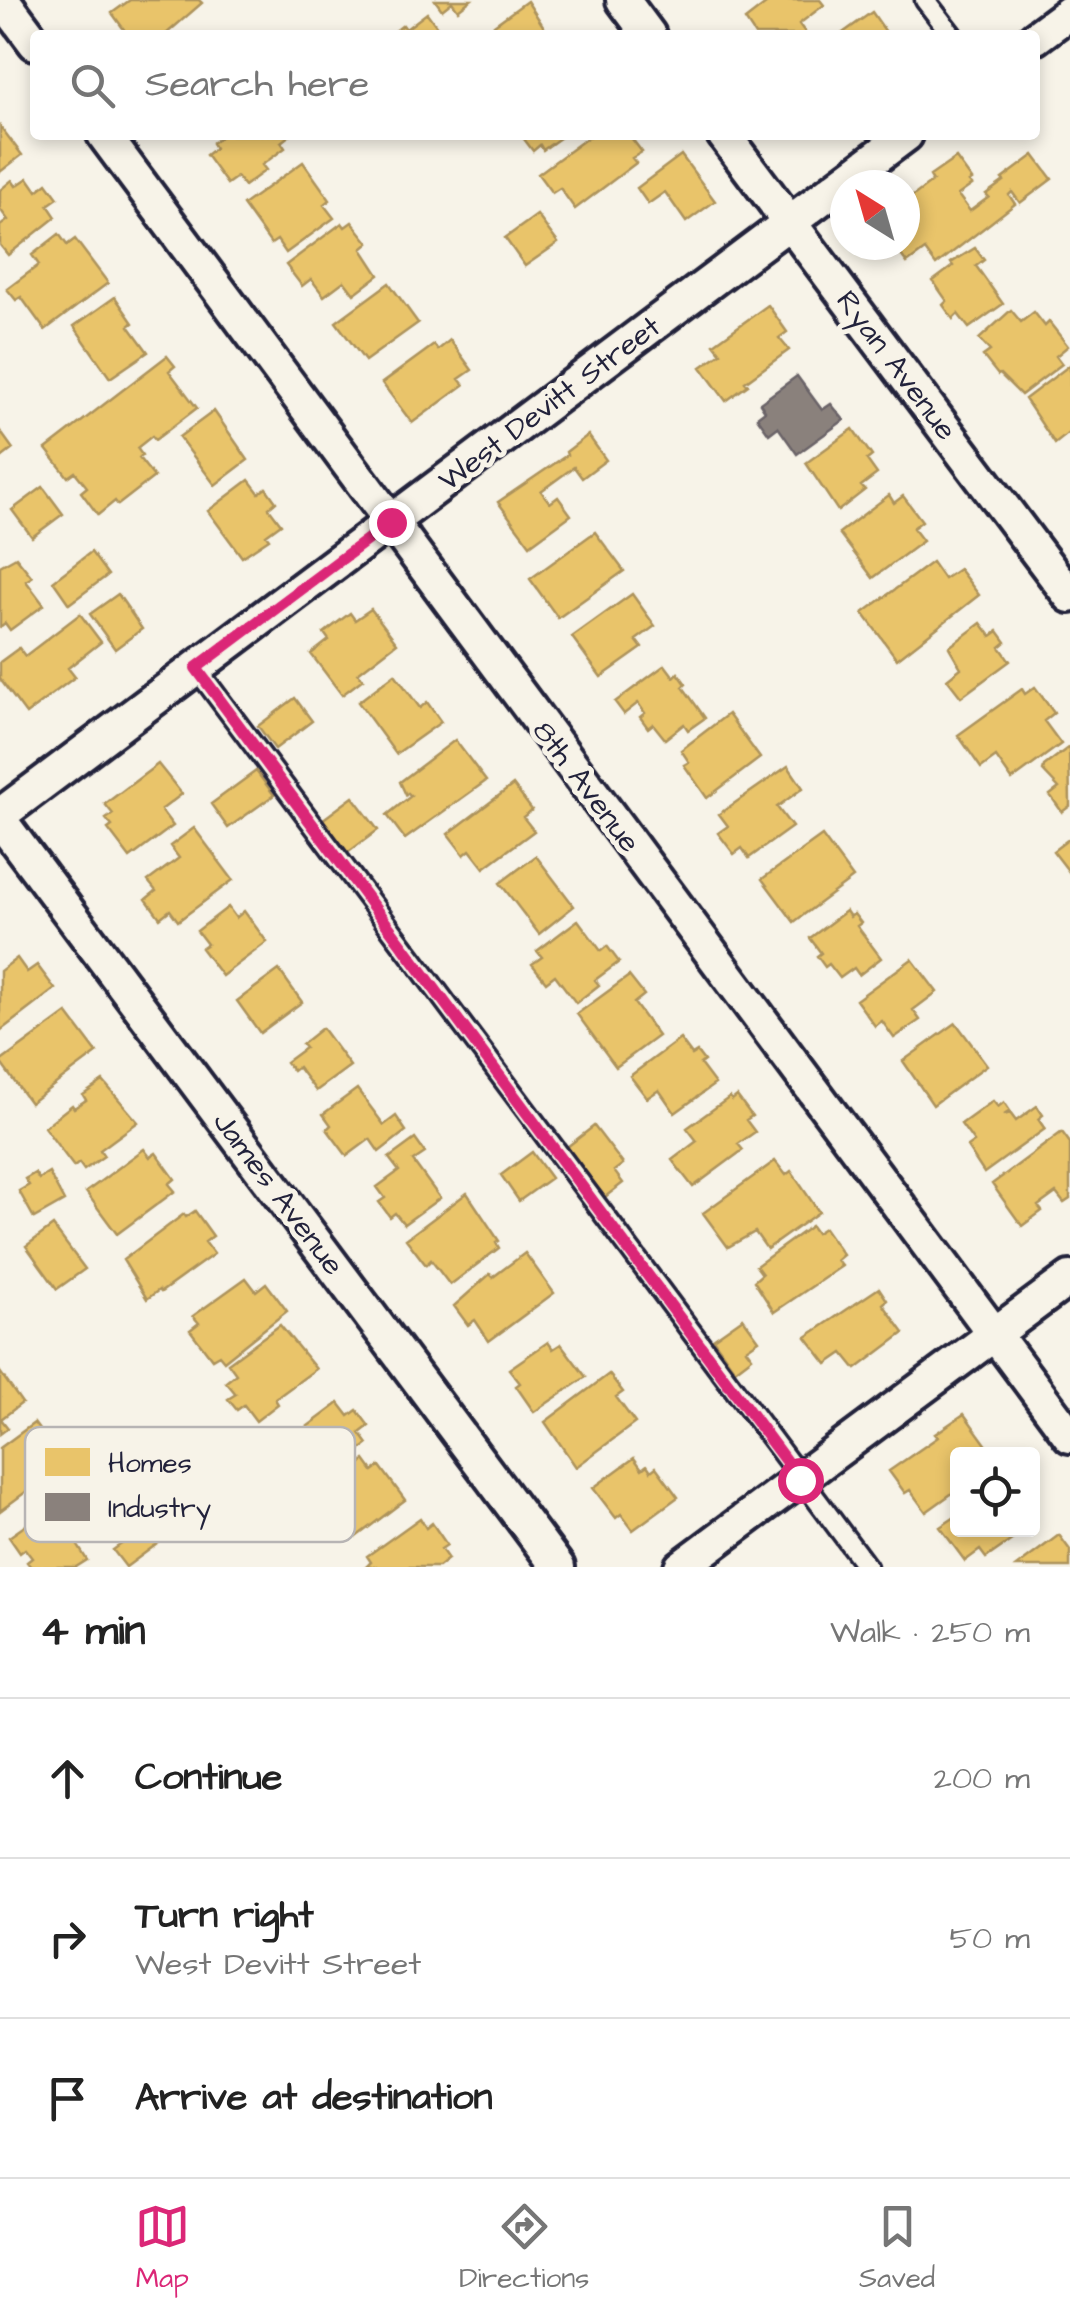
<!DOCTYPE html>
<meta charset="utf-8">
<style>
:root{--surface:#fff;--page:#f2f2f2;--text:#222;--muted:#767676;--line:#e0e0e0;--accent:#db2777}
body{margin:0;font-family:"Architects Daughter",sans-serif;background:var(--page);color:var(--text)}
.controls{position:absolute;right:30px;bottom:30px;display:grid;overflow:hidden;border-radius:10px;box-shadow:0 5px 15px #0003}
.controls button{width:90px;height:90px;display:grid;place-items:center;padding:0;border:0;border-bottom:2px solid var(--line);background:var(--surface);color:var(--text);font:50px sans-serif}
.compass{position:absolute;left:830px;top:170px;width:90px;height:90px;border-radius:50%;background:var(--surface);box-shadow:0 5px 15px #0003;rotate:323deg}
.stop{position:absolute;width:30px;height:30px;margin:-22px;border:8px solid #db2777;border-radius:50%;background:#fff}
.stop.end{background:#db2777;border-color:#fff;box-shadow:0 2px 10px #0008}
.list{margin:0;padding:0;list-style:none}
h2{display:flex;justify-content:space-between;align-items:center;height:130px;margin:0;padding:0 40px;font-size:42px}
h2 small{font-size:32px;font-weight:400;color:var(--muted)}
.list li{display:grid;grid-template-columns:65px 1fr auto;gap:30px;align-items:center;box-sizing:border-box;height:160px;padding:0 40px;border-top:2px solid var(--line)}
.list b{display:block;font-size:38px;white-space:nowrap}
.list p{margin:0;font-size:32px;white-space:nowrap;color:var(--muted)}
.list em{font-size:32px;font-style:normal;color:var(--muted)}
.icon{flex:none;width:55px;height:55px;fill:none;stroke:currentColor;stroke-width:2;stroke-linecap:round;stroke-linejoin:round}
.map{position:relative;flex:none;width:1070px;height:1567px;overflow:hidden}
.search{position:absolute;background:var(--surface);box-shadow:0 5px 15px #0003;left:30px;right:30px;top:30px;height:110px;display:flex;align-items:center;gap:25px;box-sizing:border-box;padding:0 35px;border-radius:10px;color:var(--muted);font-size:38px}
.sheet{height:610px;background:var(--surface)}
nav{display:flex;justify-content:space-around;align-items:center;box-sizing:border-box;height:140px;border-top:2px solid var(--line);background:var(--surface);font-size:28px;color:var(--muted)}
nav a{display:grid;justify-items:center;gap:5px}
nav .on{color:var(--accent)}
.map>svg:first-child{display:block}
.homes{fill:#e9c46a;stroke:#ad935c;stroke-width:2.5}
.industry{fill:#8a817c;stroke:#6b6468;stroke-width:2.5}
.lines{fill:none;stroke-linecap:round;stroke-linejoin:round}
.service-casing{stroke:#22223b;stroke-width:25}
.minor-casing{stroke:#22223b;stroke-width:40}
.service{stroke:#f7f3e8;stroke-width:18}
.minor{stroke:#f7f3e8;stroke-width:32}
.route{stroke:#db2777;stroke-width:12}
.labels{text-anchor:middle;stroke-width:10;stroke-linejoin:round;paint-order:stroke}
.street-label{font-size:30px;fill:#22223b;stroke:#f7f3e8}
.key{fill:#f7f3e8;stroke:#b7b4b4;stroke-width:2.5}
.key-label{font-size:28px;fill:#22223b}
</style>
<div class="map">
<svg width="1070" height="1567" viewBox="0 0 1070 1567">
<rect width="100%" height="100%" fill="#f7f3e8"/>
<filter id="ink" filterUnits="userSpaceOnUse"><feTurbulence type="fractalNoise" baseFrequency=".01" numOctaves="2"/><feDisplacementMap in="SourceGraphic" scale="20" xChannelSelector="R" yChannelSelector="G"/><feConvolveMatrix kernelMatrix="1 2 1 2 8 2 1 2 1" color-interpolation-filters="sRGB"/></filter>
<g filter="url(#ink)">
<!-- homes -->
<path class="homes" d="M 130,0 L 199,0 L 202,3 L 165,35 L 128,35 L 112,13 Z
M 435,0 L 471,0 L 458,10 L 452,2 L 442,10 Z
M 771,0 L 820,0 L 824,5 L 799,24 L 807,35 L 755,35 L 745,20 Z
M 527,1 L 549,35 L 501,35 L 494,25 Z
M 872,12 L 888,35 L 840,35 Z
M 427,13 L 443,35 L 390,35 L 403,25 L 406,29 Z
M 0,126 L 22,155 L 0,172 Z
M 223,135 L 290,135 L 281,142 L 285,148 L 262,165 L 266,170 L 244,186 L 237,177 L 227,184 L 206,155 L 215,148 L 212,143 Z
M 521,135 L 564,135 L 543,150 L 540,145 L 533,151 Z
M 591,135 L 629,135 L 642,152 L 632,158 L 636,163 L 575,209 L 560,188 L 552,193 L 538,174 Z
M 681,155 L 715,201 L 686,222 L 665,192 L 648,204 L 637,188 Z
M 1034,155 L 1052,179 L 1020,203 L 1012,192 L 1009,195 L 1015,204 L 936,265 L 925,250 L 907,263 L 895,247 L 889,250 L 886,245 L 905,245 L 905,202 L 933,181 L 930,176 L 956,158 L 972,180 L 969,182 L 972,185 L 958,195 L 970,211 L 989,197 L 986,194 L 1004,181 L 1002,179 Z
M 303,162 L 330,200 L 324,205 L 334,218 L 286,253 L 277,240 L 271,244 L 243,205 Z
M 28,178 L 37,191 L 47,183 L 58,198 L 48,205 L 56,217 L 8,255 L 0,245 L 0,226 L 8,220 L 0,209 L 0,190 L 12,180 L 16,186 Z
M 537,215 L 558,243 L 525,266 L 505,238 Z
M 352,222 L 369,243 L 362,249 L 379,275 L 354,294 L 344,281 L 324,296 L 311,279 L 302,286 L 286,265 L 342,223 L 345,227 Z
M 59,234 L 67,245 L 75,239 L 108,283 L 45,330 L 21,297 L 16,300 L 7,289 L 39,265 L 32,255 Z
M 975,248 L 984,260 L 976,266 L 1003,304 L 969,328 L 958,314 L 953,319 L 943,305 L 947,301 L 933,281 L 953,266 L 951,263 Z
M 389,283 L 418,323 L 365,361 L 336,322 Z
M 115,297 L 133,323 L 129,326 L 148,352 L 110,378 L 74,326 Z
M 768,305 L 787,332 L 779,338 L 789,350 L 745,382 L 748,385 L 726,401 L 701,367 L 721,353 L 714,344 Z
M 1011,310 L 1021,322 L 1034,312 L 1045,326 L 1049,322 L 1068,346 L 1056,356 L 1062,364 L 1021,395 L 1000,374 L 998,375 L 983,356 L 990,351 L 979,339 Z
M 450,340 L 472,370 L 459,379 L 464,385 L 412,423 L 382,383 L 434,345 L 438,350 Z
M 167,356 L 175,366 L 169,371 L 197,408 L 155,440 L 152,436 L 137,448 L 142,455 L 139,458 L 154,477 L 118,505 L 115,501 L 98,515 L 81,492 L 87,487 L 75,472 L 68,477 L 46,449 Z
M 1070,365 L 1070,432 L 1055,444 L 1025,399 Z
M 214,411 L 248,460 L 215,485 L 179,437 Z
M 853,429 L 872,456 L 867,460 L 877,474 L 861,486 L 865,490 L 838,511 L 806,463 Z
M 0,431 L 13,449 L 0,459 Z
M 588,435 L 606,460 L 582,478 L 574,467 L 541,491 L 550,503 L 558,497 L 571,515 L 530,545 L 498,502 L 567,455 L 566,452 Z
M 249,480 L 259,493 L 266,488 L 276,502 L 269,508 L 281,524 L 266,535 L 269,539 L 242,557 L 208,511 Z
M 43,487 L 63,514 L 32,537 L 12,510 Z
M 889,495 L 894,503 L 903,496 L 922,521 L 913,528 L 923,541 L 873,578 L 839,533 Z
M 595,532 L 624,571 L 558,618 L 530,579 Z
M 91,552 L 108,575 L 69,604 L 53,581 Z
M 16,557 L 32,577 L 26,581 L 44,605 L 10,630 L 5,623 L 0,627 L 0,566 Z
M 932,562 L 944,579 L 959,569 L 979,595 L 897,659 L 863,613 Z
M 118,594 L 142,629 L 115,649 L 90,614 Z
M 632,594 L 655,626 L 636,640 L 642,648 L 601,677 L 572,637 Z
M 371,609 L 397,643 L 358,673 L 363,679 L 342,695 L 311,654 L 329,640 L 324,633 L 350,613 L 355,620 Z
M 80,614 L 101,642 L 68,668 L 75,677 L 26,714 L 0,679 L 0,662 L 19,648 L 25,656 Z
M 981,623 L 991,636 L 998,631 L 1006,642 L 1000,647 L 1010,661 L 961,697 L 947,679 L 961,668 L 949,647 Z
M 665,665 L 674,677 L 678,673 L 686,684 L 683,687 L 705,718 L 688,730 L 684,724 L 665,739 L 653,724 L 648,728 L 640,717 L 645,713 L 638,703 L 624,714 L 615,702 Z
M 395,674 L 420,708 L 427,702 L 441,722 L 396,754 L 358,702 Z
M 1035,687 L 1054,713 L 1044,721 L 1061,744 L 1012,780 L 996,757 L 981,768 L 958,735 L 1022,689 L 1025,694 Z
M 295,698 L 312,721 L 275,749 L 258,726 Z
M 728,714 L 760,758 L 707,798 L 684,765 L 689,762 L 681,750 Z
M 455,740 L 486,781 L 405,839 L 387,815 L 411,796 L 408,793 L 406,795 L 400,782 Z
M 1069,747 L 1070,806 L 1062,812 L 1050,795 L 1059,788 L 1043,771 L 1044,766 Z
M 158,764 L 182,794 L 161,810 L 173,826 L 130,858 L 108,829 L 112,826 L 106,819 L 113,814 L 105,804 Z
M 788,766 L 803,788 L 777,807 L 792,827 L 749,858 L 742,848 L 734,854 L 718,833 L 728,826 L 719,814 Z
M 256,771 L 274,795 L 228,828 L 211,804 Z
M 513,785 L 532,810 L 523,817 L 534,831 L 484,868 L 470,850 L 464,855 L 448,834 Z
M 353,797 L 378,830 L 346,854 L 322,820 Z
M 194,828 L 233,880 L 178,921 L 170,910 L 160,918 L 146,899 L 156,891 L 148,881 L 179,858 L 170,846 Z
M 822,836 L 853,878 L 794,922 L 762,879 Z
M 1070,838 L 1070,873 L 1053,851 Z
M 536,856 L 574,906 L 539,934 L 500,883 Z
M 228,907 L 236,918 L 244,911 L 267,942 L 222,976 L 201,948 L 207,944 L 197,931 Z
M 846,911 L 850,917 L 854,914 L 861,923 L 857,926 L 881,958 L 859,975 L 854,968 L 840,978 L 829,964 L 825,967 L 817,956 L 821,953 L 810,938 Z
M 578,920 L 601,951 L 607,946 L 619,962 L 595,980 L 599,985 L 576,1003 L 555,975 L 546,982 L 532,964 L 542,957 L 537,951 Z
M 17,958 L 27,972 L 37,965 L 55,989 L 0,1031 L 0,971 Z
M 912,959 L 937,992 L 913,1010 L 920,1020 L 894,1038 L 882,1021 L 875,1026 L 856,1000 Z
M 279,970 L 302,1002 L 260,1033 L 237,1001 Z
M 629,976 L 644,995 L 634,1003 L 658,1036 L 616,1067 L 577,1014 Z
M 67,1013 L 97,1053 L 30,1103 L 0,1062 Z
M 956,1023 L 987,1065 L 933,1105 L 903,1061 Z
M 322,1028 L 350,1066 L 316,1091 L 298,1067 L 293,1071 L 286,1062 L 305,1048 L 302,1044 Z
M 680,1039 L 692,1055 L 697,1052 L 704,1061 L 700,1064 L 715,1084 L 675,1113 L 659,1090 L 647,1098 L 630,1076 Z
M 103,1081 L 138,1122 L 100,1150 L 104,1156 L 84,1170 L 79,1163 L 74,1167 L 44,1127 L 72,1105 L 74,1108 L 86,1100 L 83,1095 Z
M 357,1089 L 384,1125 L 396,1116 L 406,1131 L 379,1152 L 370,1139 L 347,1156 L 327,1129 L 331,1125 L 323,1114 Z
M 737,1096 L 752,1116 L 746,1120 L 755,1132 L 738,1144 L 743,1150 L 693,1187 L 672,1160 L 697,1141 L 687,1128 L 730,1097 L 732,1100 Z
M 993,1101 L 998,1107 L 1004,1102 L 1010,1111 L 1004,1115 L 1010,1113 L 1016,1121 L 1037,1106 L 1043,1115 L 1038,1119 L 1045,1129 L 984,1173 L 967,1147 L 974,1142 L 961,1124 Z
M 594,1126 L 623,1164 L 614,1171 L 623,1183 L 605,1197 L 567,1147 Z
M 1062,1132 L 1070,1143 L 1070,1199 L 1064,1203 L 1056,1193 L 1038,1206 L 1042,1211 L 1022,1226 L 992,1184 Z
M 415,1139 L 425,1153 L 413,1161 L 440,1198 L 404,1224 L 395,1213 L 390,1217 L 379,1202 L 385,1198 L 377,1187 L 399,1171 L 389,1158 Z
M 144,1149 L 150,1157 L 156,1153 L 175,1179 L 169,1184 L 175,1191 L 117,1234 L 86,1192 Z
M 532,1152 L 551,1178 L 519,1201 L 501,1175 Z
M 775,1161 L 786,1175 L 791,1171 L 819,1212 L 767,1249 L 755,1232 L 728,1247 L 703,1213 Z
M 35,1173 L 39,1179 L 49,1173 L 64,1201 L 34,1218 L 19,1191 L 29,1185 L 25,1179 Z
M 467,1193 L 499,1241 L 496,1243 L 499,1248 L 450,1285 L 431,1260 L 426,1265 L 406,1239 Z
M 195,1211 L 213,1236 L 205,1242 L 214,1254 L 161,1292 L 159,1290 L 147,1299 L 123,1260 L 184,1214 L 186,1217 Z
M 53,1226 L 85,1269 L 57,1289 L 26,1246 Z
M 811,1226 L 816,1233 L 824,1228 L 843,1255 L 837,1260 L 842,1266 L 774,1312 L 754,1281 L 762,1274 L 756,1266 Z
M 525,1253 L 554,1293 L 489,1341 L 475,1320 L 468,1325 L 454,1306 L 490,1274 L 493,1277 Z
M 246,1278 L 256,1291 L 266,1283 L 287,1311 L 224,1361 L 219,1355 L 212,1359 L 190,1330 L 199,1323 L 193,1316 Z
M 879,1288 L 887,1300 L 883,1304 L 904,1333 L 856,1369 L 843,1353 L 827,1364 L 806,1337 Z
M 743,1318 L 759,1340 L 746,1349 L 752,1357 L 735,1370 L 713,1339 Z
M 280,1325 L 316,1369 L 275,1399 L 278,1404 L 256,1421 L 244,1405 L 237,1410 L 228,1399 L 236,1394 L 226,1382 L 236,1374 L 228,1363 Z
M 548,1342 L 553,1349 L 561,1344 L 586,1377 L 534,1412 L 516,1386 L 520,1383 L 509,1369 Z
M 0,1372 L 22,1403 L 1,1419 L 8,1428 L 0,1434 Z
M 609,1374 L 623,1392 L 616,1397 L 635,1423 L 576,1467 L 545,1422 Z
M 339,1403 L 349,1416 L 357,1410 L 369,1426 L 360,1433 L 368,1444 L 323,1480 L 320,1475 L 307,1485 L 280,1447 Z
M 964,1414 L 993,1454 L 958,1454 L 958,1489 L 926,1512 L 910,1490 L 905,1493 L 889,1471 L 938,1437 L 935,1434 Z
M 34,1423 L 69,1470 L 31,1497 L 27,1491 L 0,1511 L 0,1448 Z
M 634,1458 L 642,1469 L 647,1465 L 651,1471 L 656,1467 L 678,1497 L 633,1530 L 621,1514 L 616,1518 L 593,1488 Z
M 365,1460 L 373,1471 L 380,1466 L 405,1500 L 356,1537 L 346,1524 L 343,1526 L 330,1508 L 339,1501 L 332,1492 L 350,1479 L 347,1474 Z
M 53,1506 L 87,1560 L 76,1567 L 31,1567 L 27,1562 L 32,1558 L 25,1549 L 20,1553 L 9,1537 Z
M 164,1514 L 176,1530 L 126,1567 L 113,1550 Z
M 958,1515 L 958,1530 L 1026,1530 L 986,1558 L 980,1550 L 965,1561 L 940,1527 Z
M 420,1518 L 426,1528 L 432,1523 L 447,1545 L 441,1549 L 448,1559 L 438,1567 L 366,1567 L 371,1562 L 367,1556 Z
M 1059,1535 L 1070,1550 L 1070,1567 L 1016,1567 Z"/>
<!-- industry -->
<path class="industry" d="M 797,376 L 822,410 L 831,404 L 844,420 L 797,454 L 778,427 L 769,434 L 757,417 L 765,411 L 760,403 Z"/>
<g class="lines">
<defs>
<path id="service" d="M 925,0 L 952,35
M 196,668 L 867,1567"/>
<path id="minor" d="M 3,0 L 35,43
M 623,0 L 649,35
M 1035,38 L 1070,12
M 104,135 L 1070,1436
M 724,135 L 1070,596
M 0,815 L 906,135
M 0,820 L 558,1567
M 681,1567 L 1070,1278"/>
</defs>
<!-- service casing -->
<use href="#service" class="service-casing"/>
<!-- minor casing -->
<use href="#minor" class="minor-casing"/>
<!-- service -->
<use href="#service" class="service"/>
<!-- minor -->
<use href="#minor" class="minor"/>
</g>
</g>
<g class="lines" filter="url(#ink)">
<!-- route -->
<path class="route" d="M 391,522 L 196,668 L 800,1480"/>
</g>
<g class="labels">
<!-- street labels -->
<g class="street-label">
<text transform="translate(897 365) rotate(53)" y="10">Ryan Avenue</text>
<text transform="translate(549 403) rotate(-37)" y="10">West Devitt Street</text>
<text transform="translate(587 786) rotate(53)" y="10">8th Avenue</text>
<text transform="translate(279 1193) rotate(53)" y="10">James Avenue</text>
</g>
</g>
<!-- legend -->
<rect x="25" y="1427" width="330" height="115" rx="15" class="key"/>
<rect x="45" y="1448" width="45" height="28" fill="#e9c46a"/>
<rect x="45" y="1493" width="45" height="28" fill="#8a817c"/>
<g class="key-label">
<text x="108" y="1472">Homes</text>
<text x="108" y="1517">Industry</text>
</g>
</svg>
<div class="controls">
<button><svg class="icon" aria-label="locate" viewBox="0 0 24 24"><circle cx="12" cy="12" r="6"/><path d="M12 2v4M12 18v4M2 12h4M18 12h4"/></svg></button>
</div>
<svg class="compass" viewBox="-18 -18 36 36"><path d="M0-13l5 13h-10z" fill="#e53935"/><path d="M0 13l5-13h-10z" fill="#767676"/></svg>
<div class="stop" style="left:800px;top:1480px"></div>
<div class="stop end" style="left:391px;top:522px"></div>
<div class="search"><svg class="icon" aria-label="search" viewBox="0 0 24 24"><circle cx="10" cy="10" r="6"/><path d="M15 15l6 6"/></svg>Search here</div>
</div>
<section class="sheet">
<h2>4 min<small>Walk · 250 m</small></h2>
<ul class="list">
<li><svg class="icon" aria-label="ahead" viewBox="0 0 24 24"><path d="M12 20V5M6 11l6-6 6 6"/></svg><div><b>Continue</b></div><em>200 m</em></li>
<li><svg class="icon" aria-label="right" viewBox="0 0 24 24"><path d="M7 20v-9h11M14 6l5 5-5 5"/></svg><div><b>Turn right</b><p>West Devitt Street</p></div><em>50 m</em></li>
<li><svg class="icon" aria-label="arrive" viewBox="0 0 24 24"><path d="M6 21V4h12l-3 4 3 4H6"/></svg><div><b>Arrive at destination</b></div></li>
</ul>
</section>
<nav>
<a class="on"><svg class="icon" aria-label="map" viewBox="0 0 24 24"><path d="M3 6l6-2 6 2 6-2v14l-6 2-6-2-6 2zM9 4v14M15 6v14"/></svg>Map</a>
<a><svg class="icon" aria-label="directions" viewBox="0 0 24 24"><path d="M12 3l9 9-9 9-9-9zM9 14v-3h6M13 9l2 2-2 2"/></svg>Directions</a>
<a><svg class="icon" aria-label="saved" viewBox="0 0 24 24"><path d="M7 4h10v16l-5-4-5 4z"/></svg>Saved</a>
</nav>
